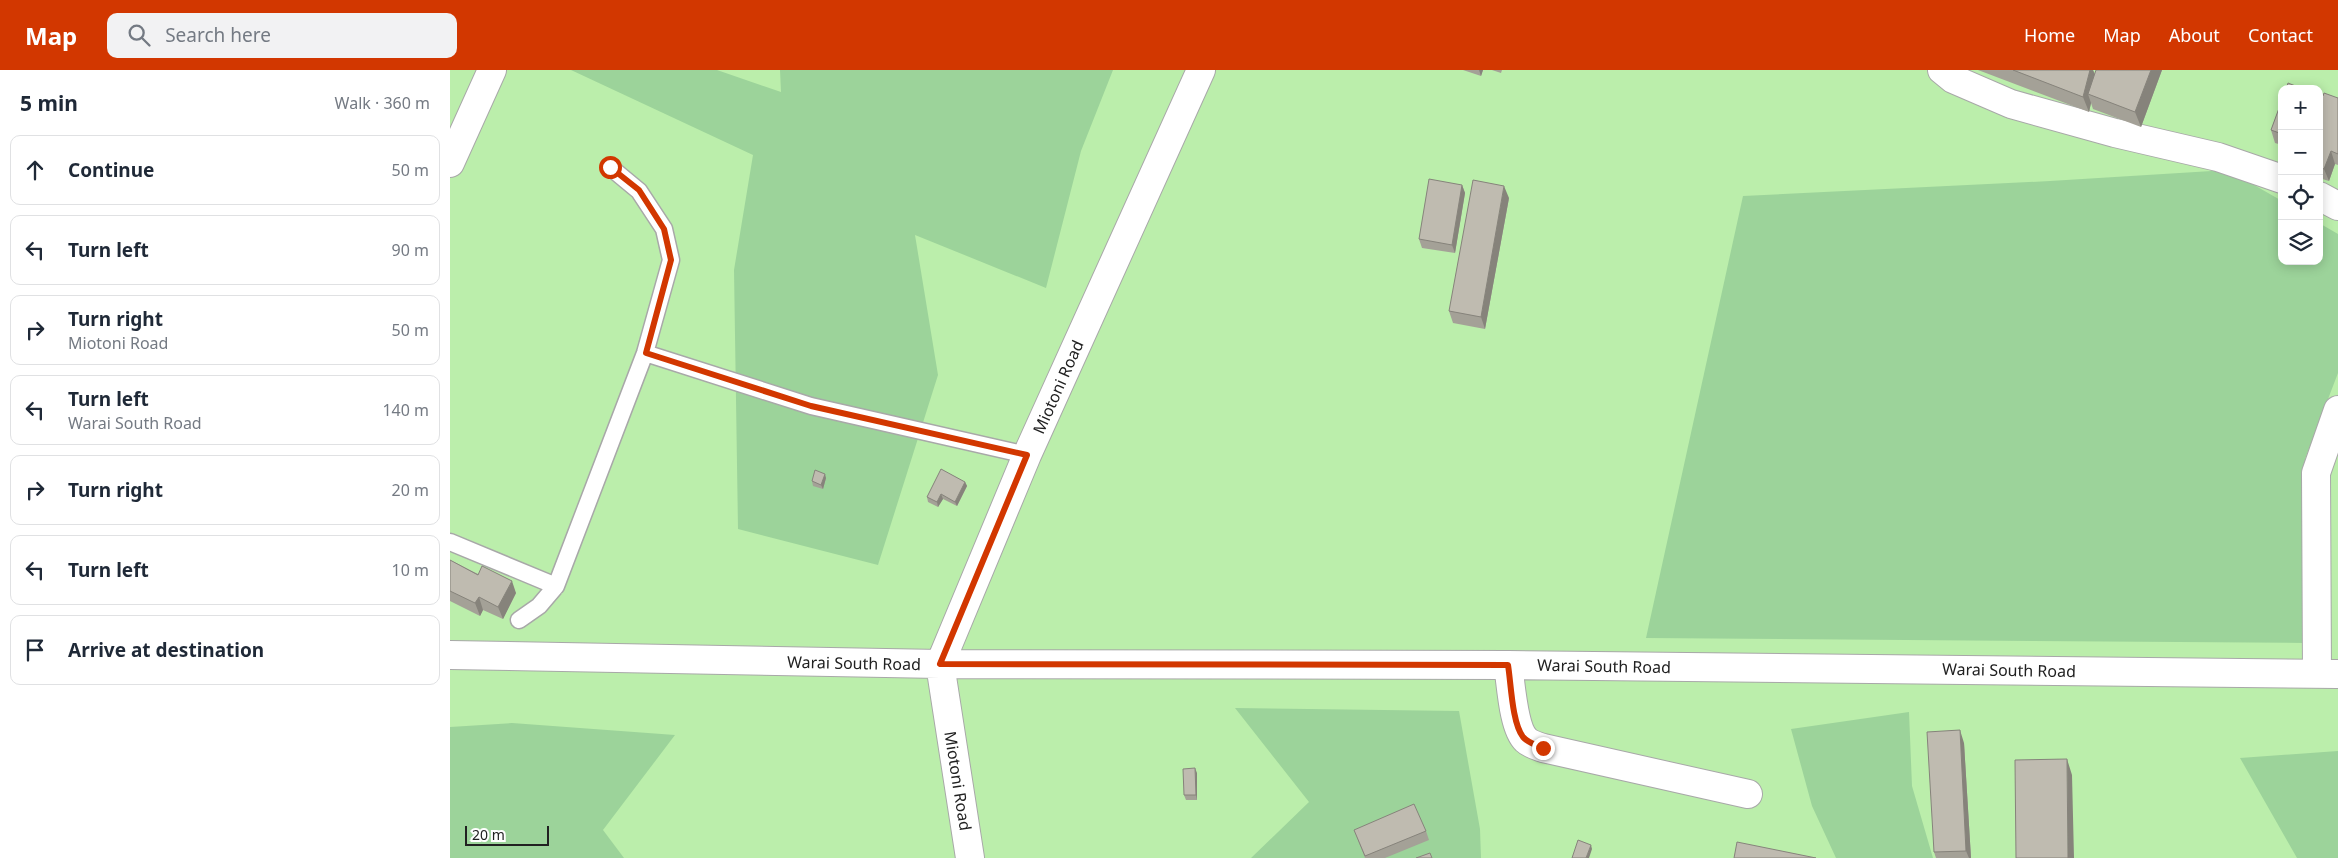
<!DOCTYPE html>
<meta charset="utf-8">
<style>
:root{--surface:#fff;--page:#f2f2f3;--text:#1f2937;--muted:#747a83;--line:#e0e1e3;--accent:#d23700}
body{margin:0;font-family:"Noto Sans",sans-serif;background:var(--page);color:var(--text)}
.controls{position:absolute;right:15px;top:15px;display:grid;overflow:hidden;border-radius:10px;box-shadow:0 2px 12px #0003}
.controls button{width:45px;height:45px;display:grid;place-items:center;padding:0;border:0;border-bottom:1px solid var(--line);background:var(--surface);color:var(--text);font:25px sans-serif}
.scale{position:absolute;left:15px;bottom:12px;width:84px;box-sizing:border-box;padding-left:5px;border:2px solid #212121;border-top:0;font-size:14px;line-height:18px;white-space:nowrap;color:#212121;-webkit-text-stroke:4px #fff;paint-order:stroke}
.stop{position:absolute;width:15px;height:15px;margin:-11px;border:4px solid #d23700;border-radius:50%;background:#fff}
.stop.end{background:#d23700;border-color:#fff;box-shadow:0 1px 5px #0008}
.list{margin:0;padding:0;list-style:none}
h2{display:flex;justify-content:space-between;align-items:center;height:65px;margin:0;padding:0 20px;font-size:21px}
h2 small{font-size:16px;font-weight:400;color:var(--muted)}
.list li{display:grid;grid-template-columns:32px 1fr auto;gap:15px;align-items:center;box-sizing:border-box;height:70px;margin:0 10px 10px;padding:0 10px;border:1px solid var(--line);border-radius:10px}
.list b{display:block;font-size:19px;white-space:nowrap}
.list p{margin:0;font-size:16px;white-space:nowrap;color:var(--muted)}
.list em{font-size:16px;font-style:normal;color:var(--muted)}
.icon{flex:none;width:28px;height:28px;fill:none;stroke:currentColor;stroke-width:2;stroke-linecap:round;stroke-linejoin:round}
.map{position:relative;flex:none;width:1888px;height:788px;overflow:hidden}
header{display:flex;align-items:center;gap:30px;box-sizing:border-box;height:70px;padding:0 25px;background:var(--accent);color:#fff}
header strong{font-size:24px}
nav{display:flex;gap:28px;margin-inline-start:auto;font-size:18px}
.search{width:350px;height:45px;background:var(--page);display:flex;align-items:center;gap:12px;box-sizing:border-box;padding:0 18px;border-radius:10px;color:var(--muted);font-size:19px}
main{display:flex}
aside{flex:1;background:var(--surface)}
.map>svg:first-child{display:block}
.grass{fill:#bbeeab;fill-rule:evenodd}
.forest{fill:#9cd39a}
.lines{fill:none;stroke-linecap:round;stroke-linejoin:round}
.lane-casing{stroke:#a8a8a8;stroke-width:19}
.street-casing{stroke:#a8a8a8;stroke-width:30}
.lane{stroke:#fff;stroke-width:16}
.street{stroke:#fff;stroke-width:28}
.wall{fill:#a4a197}
.shaded-wall{fill:#86837b}
.building{fill:#bfbbb0;stroke:#86837b}
.route{stroke:#d23700;stroke-width:6}
.labels{text-anchor:middle;stroke-width:4.5;stroke-linejoin:round;paint-order:stroke}
.street-label{font-size:16px;fill:#212121;stroke:#fff}
</style>
<header>
<strong>Map</strong>
<div class="search"><svg class="icon" aria-label="search" viewBox="0 0 24 24"><circle cx="10" cy="10" r="6"/><path d="M15 15l6 6"/></svg>Search here</div>
<nav><a>Home</a><a>Map</a><a>About</a><a>Contact</a></nav>
</header>
<main>
<aside>
<h2>5 min<small>Walk · 360 m</small></h2>
<ul class="list">
<li><svg class="icon" aria-label="ahead" viewBox="0 0 24 24"><path d="M12 20V5M6 11l6-6 6 6"/></svg><div><b>Continue</b></div><em>50 m</em></li>
<li><svg class="icon" aria-label="left" viewBox="0 0 24 24"><path d="M17 20v-9H6M10 6l-5 5 5 5"/></svg><div><b>Turn left</b></div><em>90 m</em></li>
<li><svg class="icon" aria-label="right" viewBox="0 0 24 24"><path d="M7 20v-9h11M14 6l5 5-5 5"/></svg><div><b>Turn right</b><p>Miotoni Road</p></div><em>50 m</em></li>
<li><svg class="icon" aria-label="left" viewBox="0 0 24 24"><path d="M17 20v-9H6M10 6l-5 5 5 5"/></svg><div><b>Turn left</b><p>Warai South Road</p></div><em>140 m</em></li>
<li><svg class="icon" aria-label="right" viewBox="0 0 24 24"><path d="M7 20v-9h11M14 6l5 5-5 5"/></svg><div><b>Turn right</b></div><em>20 m</em></li>
<li><svg class="icon" aria-label="left" viewBox="0 0 24 24"><path d="M17 20v-9H6M10 6l-5 5 5 5"/></svg><div><b>Turn left</b></div><em>10 m</em></li>
<li><svg class="icon" aria-label="arrive" viewBox="0 0 24 24"><path d="M6 21V4h12l-3 4 3 4H6"/></svg><div><b>Arrive at destination</b></div></li>
</ul>
</aside>
<div class="map">
<svg width="1888" height="788" viewBox="0 0 1888 788">
<rect width="100%" height="100%" fill="#f2f1e7"/>
<!-- grass -->
<path class="grass" d="M 0,0 L 1888,0 L 1888,788 L 0,788 ZM 1832,19 L 1869,19 L 1869,191 L 1832,191 Z"/>
<!-- forest -->
<path class="forest" d="M 121,0 L 267,0 L 331,22 L 330,0 L 663,0 L 631,81 L 596,218 L 465,165 L 488,305 L 428,495 L 288,459 L 284,200 L 303,85 Z
M 1778,100 L 1832,131 L 1832,191 L 1869,191 L 1869,153 L 1888,164 L 1888,303 L 1855,389 L 1857,573 L 1196,568 L 1293,126 L 1600,111 Z
M 785,638 L 1009,641 L 1030,759 L 1031,788 L 801,788 L 859,732 Z
M 1459,642 L 1462,716 L 1483,788 L 1386,788 L 1362,736 L 1341,659 Z
M 62,653 L 225,665 L 153,760 L 174,788 L 0,788 L 0,657 Z
M 1888,681 L 1888,788 L 1847,788 L 1790,688 Z"/>
<g class="lines">
<defs>
<path id="lane" d="M 195,283 L 361,336 L 577,385
M 0,472 L 106,516
M 69,550 L 89,536 L 106,516 L 195,283 L 221,190 L 214,159 L 189,121 L 160,97"/>
<path id="street" d="M 1492,0 L 1503,9 L 1561,34 L 1665,63 L 1768,87 L 1832,109
M 0,93 L 42,0
M 1869,126 L 1888,136
M 0,585 L 490,594 L 1058,595 L 1888,604
M 1058,595 C 1061,613 1063,658 1076,670 C 1080,674 1087,676 1093,678 L 1298,724
M 1867,604 L 1866,403 L 1888,340
M 520,788 L 490,594 L 577,385 L 751,0"/>
</defs>
<!-- lane casing -->
<use href="#lane" class="lane-casing"/>
<!-- street casing -->
<use href="#street" class="street-casing"/>
<!-- lane -->
<use href="#lane" class="lane"/>
<!-- street -->
<use href="#street" class="street"/>
</g>
<!-- wall -->
<path class="wall" d="M 1013,0 L 1033,0 L 1031,6 Z
M 1042,0 L 1052,0 L 1051,3 Z
M 1528,0 L 1643,0 L 1645,4 L 1712,0 L 1691,57 L 1643,39 L 1641,33 L 1639,42 Z
M 1869,25 L 1873,26 L 1888,28 L 1888,95 L 1885,94 L 1879,111 L 1869,108 Z
M 1832,30 L 1832,75 L 1825,73 L 1821,60 Z
M 1012,115 L 1015,123 L 1005,183 L 972,178 L 969,169 Z
M 1059,128 L 1035,259 L 1003,253 L 999,241 Z
M 376,408 L 373,419 L 363,416 L 362,411 Z
M 515,412 L 517,416 L 507,436 L 493,429 L 488,437 L 478,432 L 477,427 Z
M 0,490 L 66,523 L 53,549 L 33,540 L 30,546 L 0,531 Z
M 1514,673 L 1521,788 L 1486,788 L 1484,782 Z
M 747,703 L 747,730 L 736,730 L 734,725 Z
M 904,760 L 976,761 L 979,770 L 935,788 L 915,788 Z"/>
<!-- shaded-wall -->
<path class="shaded-wall" d="M 1029,0 L 1033,0 L 1031,6 Z
M 1640,0 L 1643,0 L 1647,11 L 1638,24 L 1641,33 L 1639,42 L 1633,27 Z
M 1701,0 L 1712,0 L 1691,57 L 1685,42 Z
M 1881,81 L 1885,94 L 1879,111 L 1874,99 Z
M 1012,115 L 1015,123 L 1005,183 L 1002,175 Z
M 1054,116 L 1059,128 L 1035,259 L 1031,247 Z
M 375,404 L 376,408 L 373,419 L 371,415 Z
M 515,412 L 517,416 L 507,436 L 505,432 Z
M 491,424 L 493,429 L 488,437 L 487,432 Z
M 62,511 L 66,523 L 53,549 L 48,537 Z
M 29,527 L 33,540 L 30,546 L 25,533 Z
M 1510,660 L 1514,673 L 1521,788 L 1519,788 L 1516,781 Z
M 1617,689 L 1622,705 L 1624,788 L 1618,788 Z
M 745,698 L 747,703 L 747,730 L 746,725 Z
M 1141,775 L 1142,779 L 1139,788 L 1136,788 Z"/>
<!-- building -->
<path class="building" d="M 1563,0 L 1640,0 L 1633,27 Z
M 1646,0 L 1701,0 L 1685,42 L 1638,24 Z
M 1838,13 L 1853,19 L 1836,19 Z
M 1874,23 L 1888,28 L 1888,84 L 1881,81 L 1874,99 L 1869,97 L 1869,25 L 1873,26 Z
M 1832,30 L 1832,64 L 1821,60 Z
M 979,109 L 1012,115 L 1002,175 L 969,169 Z
M 1023,110 L 1054,116 L 1031,247 L 999,241 Z
M 491,399 L 515,412 L 505,432 L 491,424 L 487,432 L 477,427 Z
M 365,400 L 375,404 L 371,415 L 362,411 Z
M 0,490 L 28,505 L 32,496 L 62,511 L 48,537 L 29,527 L 25,533 L 0,521 Z
M 1510,660 L 1516,781 L 1484,782 L 1477,662 Z
M 1617,689 L 1618,788 L 1566,788 L 1565,690 Z
M 745,698 L 746,725 L 734,725 L 733,699 Z
M 964,734 L 976,761 L 915,786 L 904,760 Z
M 1128,770 L 1141,775 L 1136,788 L 1122,788 Z
M 1287,772 L 1366,788 L 1284,788 Z
M 980,783 L 982,788 L 966,788 Z"/>
<g class="lines">
<!-- route -->
<path class="route" d="M 160,97 L 189,120 L 214,159 L 221,190 L 196,283 L 361,336 L 577,385 L 490,594 L 1058,595 C 1061,613 1062,653 1073,667 C 1078,673 1086,675 1093,678"/>
</g>
<g class="labels">
<!-- street labels -->
<g class="street-label">
<text transform="translate(608 317) rotate(-66)" y="6">Miotoni Road</text>
<text transform="translate(404 593) rotate(1)" y="6">Warai South Road</text>
<text transform="translate(1154 596) rotate(1)" y="6">Warai South Road</text>
<text transform="translate(1559 600) rotate(1)" y="6">Warai South Road</text>
<text transform="translate(508 711) rotate(81)" y="6">Miotoni Road</text>
</g>
</g>
</svg>
<div class="controls">
<button>+</button>
<button>−</button>
<button><svg class="icon" aria-label="locate" viewBox="0 0 24 24"><circle cx="12" cy="12" r="6"/><path d="M12 2v4M12 18v4M2 12h4M18 12h4"/></svg></button>
<button><svg class="icon" aria-label="layers" viewBox="0 0 24 24"><path d="M12 4l9 5-9 5-9-5zM3 14l9 5 9-5"/></svg></button>
</div>
<div class="scale">20 m</div>
<div class="stop" style="left:160px;top:97px"></div>
<div class="stop end" style="left:1093px;top:678px"></div>
</div>
</main>
